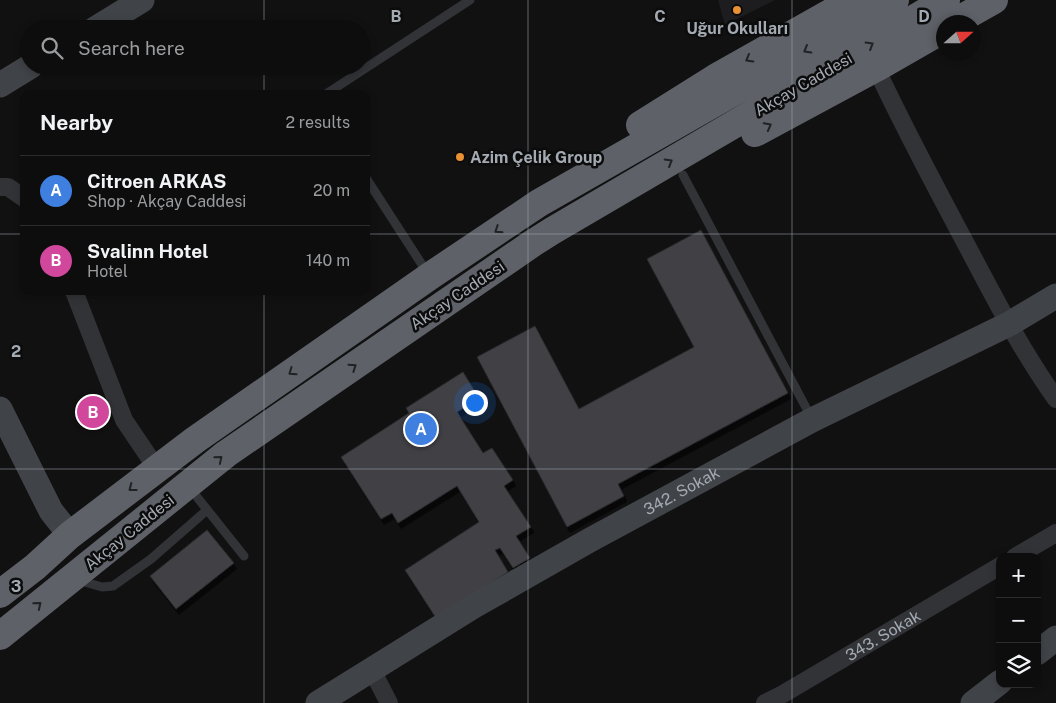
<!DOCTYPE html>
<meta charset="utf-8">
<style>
:root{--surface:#0d0d0e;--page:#1b1b1c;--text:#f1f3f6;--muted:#9a9c9e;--line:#2d2d2e;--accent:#e89032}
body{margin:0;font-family:"Public Sans",sans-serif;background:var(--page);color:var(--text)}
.controls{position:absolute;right:15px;bottom:15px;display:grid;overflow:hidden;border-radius:10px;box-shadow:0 2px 8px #0003}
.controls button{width:45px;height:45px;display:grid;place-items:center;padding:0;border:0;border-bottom:1px solid var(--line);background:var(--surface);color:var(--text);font:25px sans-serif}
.compass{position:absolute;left:936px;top:15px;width:45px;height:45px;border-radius:50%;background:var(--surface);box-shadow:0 2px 8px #0003;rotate:69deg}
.you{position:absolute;left:474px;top:402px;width:18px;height:18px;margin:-12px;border:4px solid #fff;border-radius:50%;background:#1a73e8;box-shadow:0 0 0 8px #1a73e833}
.badge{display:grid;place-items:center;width:32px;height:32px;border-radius:50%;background:var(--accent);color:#fff;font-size:16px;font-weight:700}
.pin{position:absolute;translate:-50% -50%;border:2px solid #fff;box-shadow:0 1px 5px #0006}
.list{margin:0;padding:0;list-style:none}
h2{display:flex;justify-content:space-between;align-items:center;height:65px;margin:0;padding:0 20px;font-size:21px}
h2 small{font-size:16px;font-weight:400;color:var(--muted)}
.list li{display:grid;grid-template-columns:32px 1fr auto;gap:15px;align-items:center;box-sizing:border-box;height:70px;padding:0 20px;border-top:1px solid var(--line)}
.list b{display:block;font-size:19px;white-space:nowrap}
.list p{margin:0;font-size:16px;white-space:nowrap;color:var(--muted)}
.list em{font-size:16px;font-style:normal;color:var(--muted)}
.icon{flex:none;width:28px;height:28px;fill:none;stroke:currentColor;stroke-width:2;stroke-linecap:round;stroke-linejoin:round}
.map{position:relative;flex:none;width:1056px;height:703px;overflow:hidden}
.search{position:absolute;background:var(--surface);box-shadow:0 2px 8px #0003;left:20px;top:20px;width:350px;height:55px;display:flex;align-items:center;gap:12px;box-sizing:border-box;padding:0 18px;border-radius:28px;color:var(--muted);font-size:19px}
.panel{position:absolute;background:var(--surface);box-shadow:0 2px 8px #0003;left:20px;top:90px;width:350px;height:205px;border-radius:10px}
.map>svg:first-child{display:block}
.built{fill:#1d1d1f}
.building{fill:#404145;stroke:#2b2b2e;filter:url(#shadow)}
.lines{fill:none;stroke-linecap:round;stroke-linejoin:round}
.lane{stroke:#323337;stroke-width:9}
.street{stroke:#323337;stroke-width:18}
.secondary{stroke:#404347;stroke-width:25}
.highway{stroke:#5e6268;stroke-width:28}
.oneway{stroke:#202224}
.grid{fill:none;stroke:#a3aab2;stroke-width:1;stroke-opacity:0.55}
.poi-dot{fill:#e89032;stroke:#0c0c0d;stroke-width:2}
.labels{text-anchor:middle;stroke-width:5;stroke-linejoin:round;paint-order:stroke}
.poi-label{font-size:16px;font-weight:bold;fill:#a3aab2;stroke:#0c0c0d}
.street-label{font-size:16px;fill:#a3aab2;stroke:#0c0c0d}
.grid-label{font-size:16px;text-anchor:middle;font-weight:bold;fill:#a3aab2;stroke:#0c0c0d;stroke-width:5;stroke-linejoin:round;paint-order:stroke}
</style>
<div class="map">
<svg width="1056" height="703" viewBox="0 0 1056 703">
<defs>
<filter id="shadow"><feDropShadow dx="3" dy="5.5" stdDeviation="0" flood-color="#0009"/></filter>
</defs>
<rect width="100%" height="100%" fill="#111112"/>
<!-- built -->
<path class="built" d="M 718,0 L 775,0 L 725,25 Z"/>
<!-- building -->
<path class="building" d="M 701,230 L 788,393 L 618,484 L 624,496 L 567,527 L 477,357 L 535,326 L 579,409 L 694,347 L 647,259 Z
M 463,372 L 479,398 L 457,412 L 483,453 L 492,448 L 513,480 L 504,486 L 531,527 L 516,536 L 530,558 L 513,568 L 500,548 L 495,550 L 508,572 L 436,618 L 405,570 L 479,522 L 457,486 L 398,523 L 392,513 L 381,519 L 341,457 L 409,413 L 406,408 Z
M 207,530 L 234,563 L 176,609 L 150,576 Z"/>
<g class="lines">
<!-- lane -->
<path class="lane" d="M 326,94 L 470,0
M 683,175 L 812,419
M 366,178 L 428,274
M 189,487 L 244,556
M 78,580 L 102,587 L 113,586 L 151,559 L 207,510"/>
<!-- street -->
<g class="street">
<path d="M 876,68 C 904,128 935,186 966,244 C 994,297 1021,350 1056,399"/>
<path d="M 0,187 L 8,187 L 24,198"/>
<path d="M 74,291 L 124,420 L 157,469"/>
<path d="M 1015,557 L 1056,533"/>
<path d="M 372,670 L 389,703"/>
<path id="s1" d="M 765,703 L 783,694 L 1000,566"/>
</g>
<!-- secondary -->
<g class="secondary">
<path d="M 95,29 L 142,0"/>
<path d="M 0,85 L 31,66"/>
<path d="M 0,409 L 51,511 L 70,535"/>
<path d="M 1037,653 L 1056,638"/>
<path id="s2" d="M 318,703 L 474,606 L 590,540 L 812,420 L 1009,324 L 1056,296"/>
<path d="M 973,703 L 1000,682"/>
</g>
<!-- highway -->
<path class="highway" d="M 955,22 L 994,0
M 640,125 L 715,78 L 853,0
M 755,133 L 876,68 L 944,29
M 0,594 L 35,567 L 70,535 L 195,440 L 430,276 L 539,203 L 895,0
M 0,636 L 226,454 L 533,243 L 552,231 L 946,0"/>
</g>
<!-- one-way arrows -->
<defs><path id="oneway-chevron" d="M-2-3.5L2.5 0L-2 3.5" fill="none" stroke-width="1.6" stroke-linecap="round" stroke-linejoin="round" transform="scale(1.25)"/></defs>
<g class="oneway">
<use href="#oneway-chevron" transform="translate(870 45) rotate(-31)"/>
<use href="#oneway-chevron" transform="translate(807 50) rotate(150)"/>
<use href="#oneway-chevron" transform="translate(749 59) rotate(150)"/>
<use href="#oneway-chevron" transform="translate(768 126) rotate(-28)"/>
<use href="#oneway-chevron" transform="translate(669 162) rotate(-30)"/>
<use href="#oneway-chevron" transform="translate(498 230) rotate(146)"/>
<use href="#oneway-chevron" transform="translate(353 367) rotate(-34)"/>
<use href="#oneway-chevron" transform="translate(292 372) rotate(145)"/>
<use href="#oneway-chevron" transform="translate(219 459) rotate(-39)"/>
<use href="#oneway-chevron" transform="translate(132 488) rotate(143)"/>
<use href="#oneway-chevron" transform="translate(38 605) rotate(-39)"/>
</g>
<!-- grid -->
<path class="grid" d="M 264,0 L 264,29M 528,0 L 528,703M 792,0 L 792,703M 264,66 L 264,94M 0,234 L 24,234M 366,234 L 1056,234M 264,291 L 264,703M 0,469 L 1056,469"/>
<!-- markers -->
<g class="poi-dot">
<circle cx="737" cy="10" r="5"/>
<circle cx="460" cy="157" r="5"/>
</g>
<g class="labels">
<!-- poi labels -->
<g class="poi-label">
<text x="737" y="34">Uğur Okulları</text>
<text x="470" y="163" text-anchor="start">Azim Çelik Group</text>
</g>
<!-- street labels -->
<g class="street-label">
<text transform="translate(803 84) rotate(-30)" y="6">Akçay Caddesi</text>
<text transform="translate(457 295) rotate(-34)" y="6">Akçay Caddesi</text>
<text dy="6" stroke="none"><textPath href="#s2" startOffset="421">342. Sokak</textPath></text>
<text transform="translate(129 532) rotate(-39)" y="6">Akçay Caddesi</text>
<text dy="6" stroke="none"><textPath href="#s1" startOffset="136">343. Sokak</textPath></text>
</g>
</g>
<g class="grid-label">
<text x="396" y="22">B</text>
<text x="660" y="22">C</text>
<text x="924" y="22">D</text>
<text x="16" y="357">2</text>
<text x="16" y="592">3</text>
</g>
</svg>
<div class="controls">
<button>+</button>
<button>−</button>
<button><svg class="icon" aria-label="layers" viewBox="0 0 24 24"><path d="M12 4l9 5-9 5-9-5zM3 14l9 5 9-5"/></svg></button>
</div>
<svg class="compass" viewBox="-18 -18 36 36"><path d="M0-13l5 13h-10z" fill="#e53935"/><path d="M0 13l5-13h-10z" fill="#9a9c9e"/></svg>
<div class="you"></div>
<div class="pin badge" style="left:421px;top:429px;background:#3f7fe0">A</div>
<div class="pin badge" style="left:93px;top:412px;background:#d1479c">B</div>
<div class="search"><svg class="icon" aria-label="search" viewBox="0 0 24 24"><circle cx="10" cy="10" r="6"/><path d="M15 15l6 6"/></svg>Search here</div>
<section class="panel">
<h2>Nearby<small>2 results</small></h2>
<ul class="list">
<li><span class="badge" style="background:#3f7fe0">A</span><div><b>Citroen ARKAS</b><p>Shop · Akçay Caddesi</p></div><em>20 m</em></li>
<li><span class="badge" style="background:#d1479c">B</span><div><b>Svalinn Hotel</b><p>Hotel</p></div><em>140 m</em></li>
</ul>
</section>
</div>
